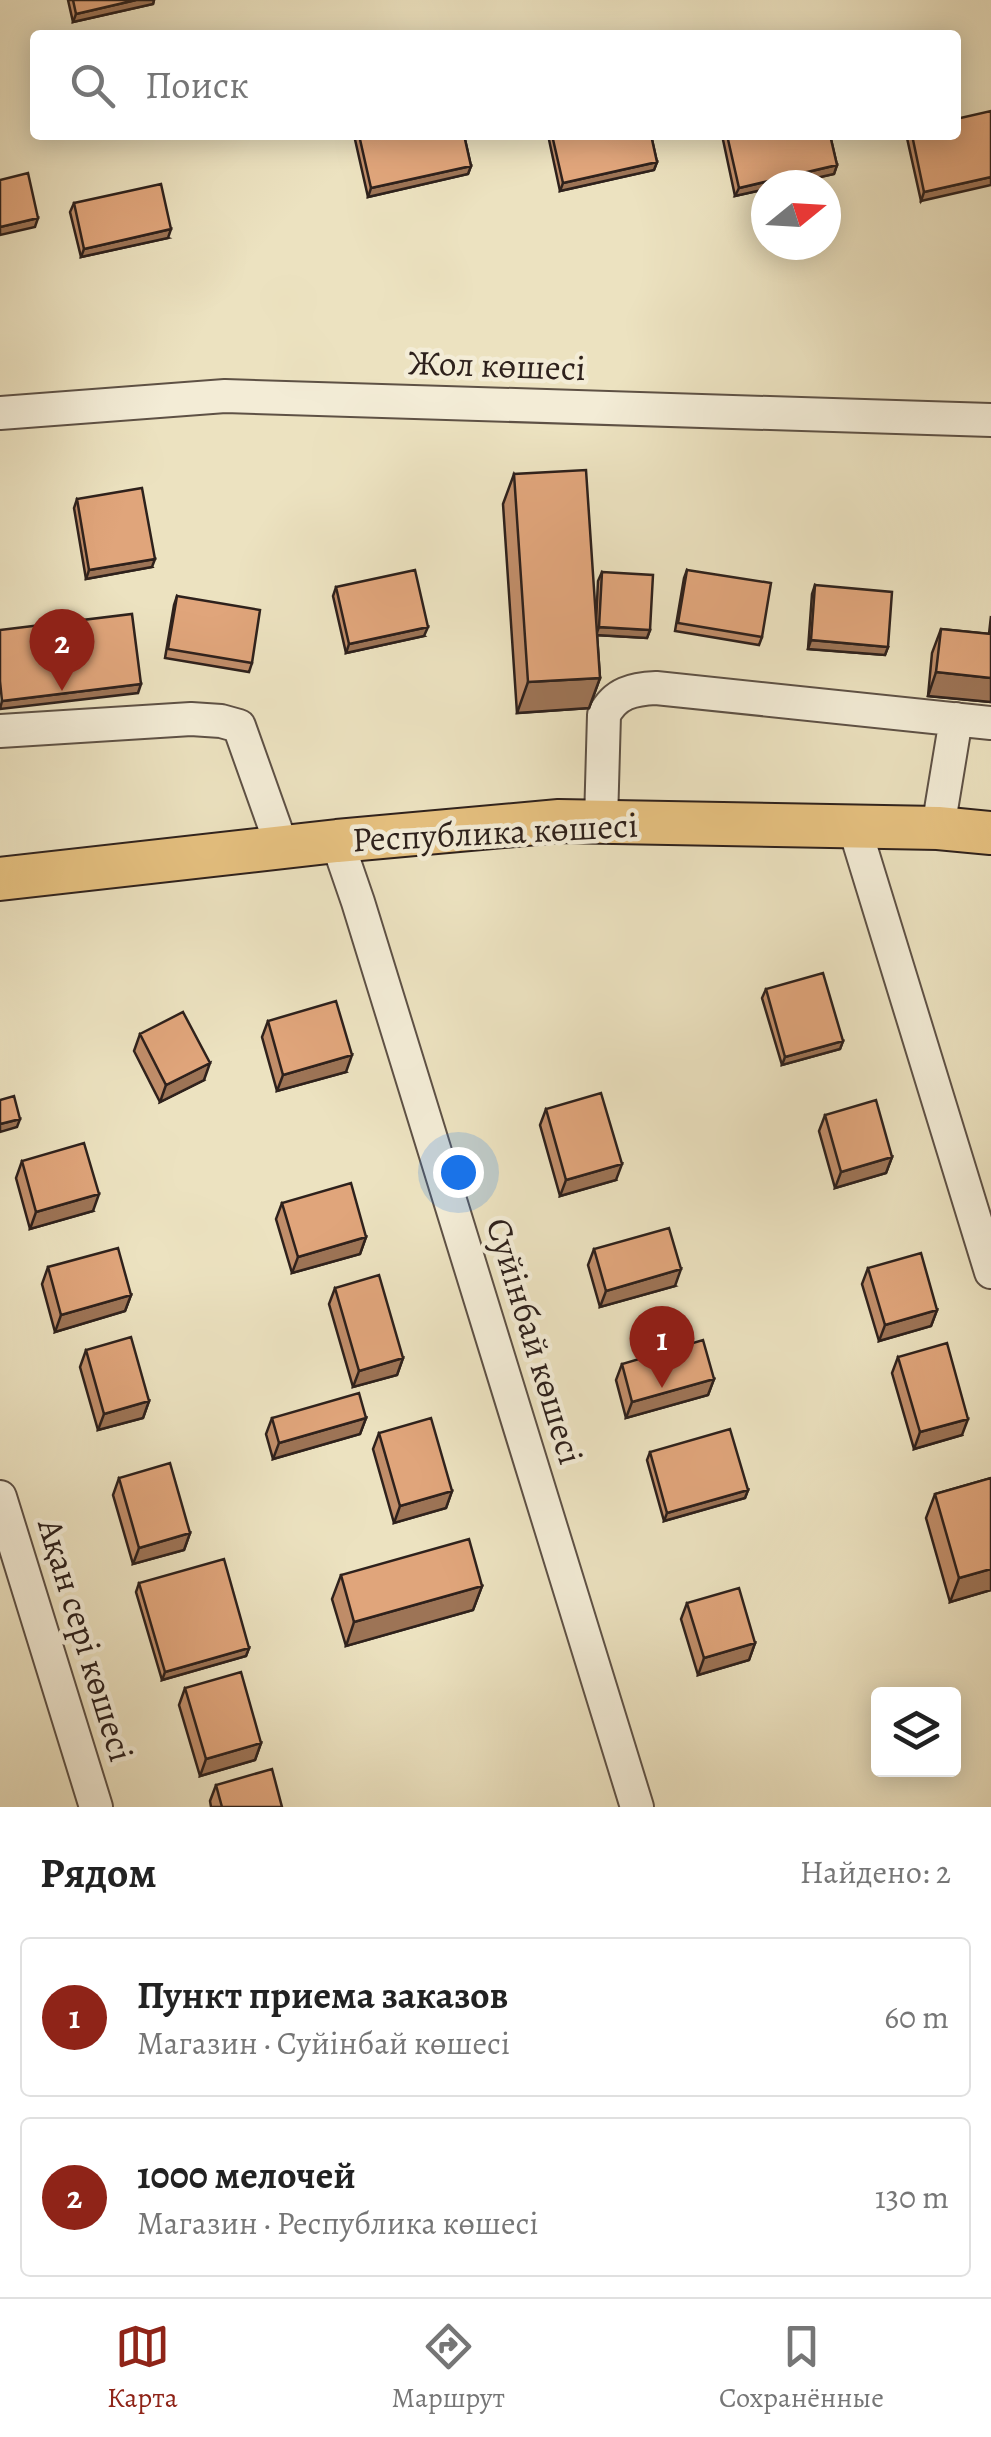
<!DOCTYPE html>
<html lang="ru">
<meta charset="utf-8">
<style>
:root{--surface:#fff;--page:#f6f6f6;--text:#222;--muted:#767676;--line:#e0e0e0;--accent:#8f2418}
body{margin:0;font-family:Alegreya,serif;background:var(--page);color:var(--text)}
.controls{position:absolute;right:30px;bottom:30px;display:grid;overflow:hidden;border-radius:10px;box-shadow:0 5px 25px #0003}
.controls button{width:90px;height:90px;display:grid;place-items:center;padding:0;border:0;border-bottom:2px solid var(--line);background:var(--surface);color:var(--text);font:50px sans-serif}
.compass{position:absolute;left:751px;top:170px;width:90px;height:90px;border-radius:50%;background:var(--surface);box-shadow:0 5px 25px #0003;rotate:72deg}
.you{position:absolute;left:458px;top:1172px;width:35px;height:35px;margin:-25px;border:8px solid #fff;border-radius:50%;background:#1a73e8;box-shadow:0 0 0 15px #1a73e833}
.badge{display:grid;place-items:center;width:65px;height:65px;border-radius:50%;background:var(--accent);color:#fff;font-size:32px;font-weight:700}
.pin{position:absolute;translate:-50% -82px;filter:drop-shadow(0 2px 5px #0008)}
.pin::after{content:'';position:absolute;top:52px;width:35px;height:30px;background:inherit;clip-path:polygon(0 0,100% 0,50% 100%)}
.list{margin:0;padding:0;list-style:none}
h2{display:flex;justify-content:space-between;align-items:center;height:130px;margin:0;padding:0 40px;font-size:42px}
h2 small{font-size:32px;font-weight:400;color:var(--muted)}
.list li{display:grid;grid-template-columns:65px 1fr auto;gap:30px;align-items:center;box-sizing:border-box;height:160px;margin:0 20px 20px;padding:0 20px;border:2px solid var(--line);border-radius:10px}
.list b{display:block;font-size:38px;white-space:nowrap}
.list p{margin:0;font-size:32px;white-space:nowrap;color:var(--muted)}
.list em{font-size:32px;font-style:normal;color:var(--muted)}
.icon{flex:none;width:55px;height:55px;fill:none;stroke:currentColor;stroke-width:2;stroke-linecap:round;stroke-linejoin:round}
.map{position:relative;flex:none;width:991px;height:1807px;overflow:hidden}
.search{position:absolute;background:var(--surface);box-shadow:0 5px 25px #0003;left:30px;right:30px;top:30px;height:110px;display:flex;align-items:center;gap:25px;box-sizing:border-box;padding:0 35px;border-radius:10px;color:var(--muted);font-size:38px}
.sheet{height:490px;background:var(--surface)}
nav{display:flex;justify-content:space-around;align-items:center;box-sizing:border-box;height:140px;border-top:2px solid var(--line);background:var(--surface);font-size:28px;color:var(--muted)}
nav a{display:grid;justify-items:center;gap:5px}
nav .on{color:var(--accent)}
.map>svg:first-child{display:block}
.lines{fill:none;stroke-linecap:round;stroke-linejoin:round}
.minor-casing{stroke:#5e5145;stroke-width:36}
.major-casing{stroke:#2e211c;stroke-width:46}
.minor{stroke:#f3ecd6;stroke-width:32}
.major{stroke:#e6c180;stroke-width:42}
.wall{fill:#c18e6a;stroke:#2e211c;stroke-width:2.5}
.shaded-wall{fill:#9d7456;stroke:#2e211c;stroke-width:2.5}
.building{fill:#e0a57b;stroke:#2e211c;stroke-width:2.5}
.labels{text-anchor:middle;stroke-width:9;stroke-linejoin:round;paint-order:stroke}
.street-label{font-size:35px;fill:#2e211c;stroke:#f3ecd6}
</style>
<div class="map">
<svg width="991" height="1807" viewBox="0 0 991 1807">
<rect width="100%" height="100%" fill="#ece2c0"/>
<filter id="stains"><feTurbulence type="fractalNoise" baseFrequency=".002" numOctaves="4"/><feColorMatrix values="0 0 0 0 .2 0 0 0 0 .09 0 0 0 0 .02 0 0 0 .5 -.17"/></filter>
<radialGradient id="worn" r=".72"><stop offset=".6" stop-color="#630" stop-opacity="0"/><stop offset="1" stop-color="#630" stop-opacity=".3"/></radialGradient>
<g class="lines">
<defs>
<path id="minor" d="M 0,413 L 225,396 L 991,420
M 0,731 L 191,719 L 221,721 L 239,726 L 282,847
M 601,821 L 604,715 C 615,693 633,689 656,688 L 991,723
M 854,826 L 991,1272
M 938,828 L 956,719
M 337,841 L 358,902 L 637,1807
M 0,1497 L 96,1807"/>
<path id="major" d="M 0,879 L 337,841 L 559,821 L 938,828 L 991,833"/>
</defs>
<!-- minor casing -->
<use href="#minor" class="minor-casing"/>
<!-- major casing -->
<use href="#major" class="major-casing"/>
<!-- minor -->
<use href="#minor" class="minor"/>
<!-- major -->
<use href="#major" class="major"/>
</g>
<!-- wall -->
<path class="wall" d="M 68,0 L 154,0 L 153,4 L 73,22 Z
M 354,135 L 464,135 L 471,166 L 468,174 L 368,197 Z
M 548,135 L 651,135 L 657,162 L 654,170 L 560,191 Z
M 722,135 L 830,135 L 837,165 L 834,174 L 735,196 Z
M 908,135 L 956,135 L 921,201 L 907,138 Z
M 74,203 L 168,238 L 81,257 L 70,212 Z
M 514,474 L 596,623 L 598,581 L 602,572 L 650,630 L 647,638 L 597,635 L 600,678 L 589,708 L 517,713 L 503,504 Z
M 77,499 L 152,567 L 86,579 L 74,508 Z
M 687,570 L 762,637 L 759,645 L 675,631 L 684,578 Z
M 815,585 L 888,647 L 885,655 L 808,649 L 812,594 Z
M 336,587 L 424,636 L 346,653 L 333,596 Z
M 177,596 L 252,663 L 249,672 L 165,658 L 174,605 Z
M 991,616 L 991,702 L 928,696 L 932,653 L 941,629 L 989,634 Z
M 766,989 L 843,1041 L 840,1049 L 782,1065 L 762,998 Z
M 268,1021 L 346,1072 L 277,1091 L 262,1037 Z
M 140,1034 L 204,1080 L 160,1102 L 134,1051 Z
M 546,1109 L 616,1180 L 560,1196 L 540,1125 Z
M 825,1115 L 892,1157 L 886,1173 L 835,1188 L 819,1131 Z
M 22,1161 L 93,1211 L 30,1229 L 16,1178 Z
M 282,1203 L 366,1237 L 360,1254 L 292,1273 L 276,1219 Z
M 594,1249 L 675,1286 L 600,1307 L 588,1265 Z
M 48,1267 L 131,1295 L 125,1311 L 55,1332 L 42,1284 Z
M 868,1268 L 937,1310 L 931,1326 L 879,1341 L 862,1284 Z
M 335,1288 L 403,1358 L 397,1375 L 353,1387 L 329,1304 Z
M 86,1350 L 149,1401 L 143,1418 L 98,1430 L 80,1367 Z
M 898,1357 L 962,1435 L 914,1449 L 892,1373 Z
M 622,1364 L 714,1379 L 708,1395 L 626,1418 L 616,1380 Z
M 272,1418 L 366,1418 L 360,1434 L 273,1459 L 266,1434 Z
M 379,1433 L 452,1491 L 446,1508 L 394,1523 L 373,1449 Z
M 650,1452 L 748,1490 L 745,1498 L 664,1521 L 647,1460 Z
M 119,1478 L 190,1533 L 184,1550 L 133,1564 L 113,1495 Z
M 991,1478 L 991,1590 L 950,1602 L 926,1518 L 935,1494 Z
M 341,1575 L 482,1586 L 473,1610 L 346,1646 L 332,1599 Z
M 139,1583 L 249,1648 L 246,1656 L 162,1680 L 136,1592 Z
M 687,1603 L 755,1643 L 749,1660 L 698,1675 L 681,1619 Z
M 185,1688 L 261,1743 L 255,1760 L 200,1776 L 179,1705 Z
M 216,1785 L 282,1807 L 211,1807 L 210,1801 Z"/>
<!-- shaded-wall -->
<path class="shaded-wall" d="M 136,0 L 154,0 L 153,4 L 73,22 L 76,14 Z
M 657,162 L 654,170 L 560,191 L 563,183 Z
M 837,165 L 834,174 L 785,185 L 766,185 L 766,189 L 735,196 L 739,188 Z
M 471,166 L 468,174 L 368,197 L 371,188 Z
M 991,177 L 991,185 L 921,201 L 924,192 Z
M 38,218 L 35,227 L 0,235 L 0,227 Z
M 171,229 L 168,238 L 81,257 L 84,249 Z
M 155,559 L 152,567 L 86,579 L 89,570 Z
M 428,627 L 424,636 L 346,653 L 349,644 Z
M 599,627 L 650,630 L 647,638 L 596,635 Z
M 811,640 L 888,647 L 885,655 L 808,649 Z
M 936,672 L 991,678 L 991,702 L 928,696 Z
M 600,678 L 589,708 L 517,713 L 528,682 Z
M 141,684 L 138,693 L 0,709 L 2,701 Z
M 843,1041 L 840,1049 L 782,1065 L 785,1057 Z
M 352,1055 L 346,1072 L 277,1091 L 283,1075 Z
M 210,1063 L 204,1080 L 160,1102 L 166,1085 Z
M 20,1119 L 17,1127 L 0,1132 L 0,1124 Z
M 892,1157 L 886,1173 L 835,1188 L 841,1172 Z
M 622,1164 L 616,1180 L 560,1196 L 566,1180 Z
M 99,1194 L 93,1211 L 30,1229 L 36,1212 Z
M 366,1237 L 360,1254 L 292,1273 L 298,1257 Z
M 681,1269 L 675,1286 L 600,1307 L 606,1291 Z
M 131,1295 L 125,1311 L 55,1332 L 61,1315 Z
M 937,1310 L 931,1326 L 879,1341 L 885,1325 Z
M 403,1358 L 397,1375 L 353,1387 L 359,1371 Z
M 714,1379 L 708,1395 L 626,1418 L 632,1402 Z
M 149,1401 L 143,1418 L 98,1430 L 104,1414 Z
M 366,1418 L 360,1434 L 273,1459 L 279,1443 Z
M 968,1419 L 962,1435 L 914,1449 L 920,1432 Z
M 748,1490 L 745,1498 L 664,1521 L 667,1513 Z
M 452,1491 L 446,1508 L 394,1523 L 400,1506 Z
M 190,1533 L 184,1550 L 133,1564 L 139,1548 Z
M 991,1569 L 991,1590 L 950,1602 L 959,1578 Z
M 482,1586 L 473,1610 L 346,1646 L 354,1622 Z
M 755,1643 L 749,1660 L 698,1675 L 704,1658 Z
M 249,1648 L 246,1656 L 162,1680 L 165,1672 Z
M 261,1743 L 255,1760 L 200,1776 L 206,1759 Z"/>
<!-- building -->
<path class="building" d="M 73,0 L 136,0 L 76,14 Z
M 991,111 L 991,177 L 924,192 L 912,135 L 956,135 L 956,119 Z
M 359,135 L 464,135 L 471,166 L 371,188 Z
M 552,135 L 651,135 L 657,162 L 563,183 Z
M 727,135 L 830,135 L 837,165 L 739,188 Z
M 28,173 L 38,218 L 0,227 L 0,180 Z
M 161,184 L 171,229 L 84,249 L 74,203 Z
M 586,470 L 600,678 L 528,682 L 514,474 Z
M 142,488 L 155,559 L 89,570 L 77,499 Z
M 415,570 L 428,627 L 349,644 L 336,587 Z
M 687,570 L 771,583 L 762,637 L 678,623 Z
M 602,572 L 653,575 L 650,630 L 599,627 Z
M 815,585 L 892,592 L 888,647 L 811,640 Z
M 177,596 L 260,610 L 252,663 L 168,649 Z
M 132,614 L 141,684 L 2,701 L 0,681 L 0,630 Z
M 941,629 L 991,634 L 991,678 L 936,672 Z
M 823,973 L 843,1041 L 785,1057 L 766,989 Z
M 336,1001 L 352,1055 L 283,1075 L 268,1021 Z
M 183,1012 L 210,1063 L 166,1085 L 140,1034 Z
M 601,1093 L 622,1164 L 566,1180 L 546,1109 Z
M 14,1096 L 20,1119 L 0,1124 L 0,1100 Z
M 876,1100 L 892,1157 L 841,1172 L 825,1115 Z
M 84,1143 L 99,1194 L 36,1212 L 22,1161 Z
M 351,1183 L 366,1237 L 298,1257 L 282,1203 Z
M 669,1228 L 681,1269 L 606,1291 L 594,1249 Z
M 118,1248 L 131,1295 L 61,1315 L 48,1267 Z
M 921,1253 L 937,1310 L 885,1325 L 868,1268 Z
M 379,1275 L 403,1358 L 359,1371 L 335,1288 Z
M 131,1337 L 149,1401 L 104,1414 L 86,1350 Z
M 703,1340 L 714,1379 L 632,1402 L 622,1364 Z
M 947,1343 L 968,1419 L 920,1432 L 898,1357 Z
M 359,1393 L 366,1418 L 279,1443 L 272,1418 Z
M 431,1418 L 452,1491 L 400,1506 L 379,1433 Z
M 730,1429 L 748,1490 L 667,1513 L 650,1452 Z
M 170,1463 L 190,1533 L 139,1548 L 119,1478 Z
M 991,1478 L 991,1569 L 959,1578 L 935,1494 Z
M 469,1539 L 482,1586 L 354,1622 L 341,1575 Z
M 224,1559 L 249,1648 L 165,1672 L 139,1583 Z
M 739,1588 L 755,1643 L 704,1658 L 687,1603 Z
M 241,1672 L 261,1743 L 206,1759 L 185,1688 Z
M 272,1769 L 282,1807 L 222,1807 L 216,1785 Z"/>
<g class="labels">
<!-- street labels -->
<g class="street-label">
<text transform="translate(497 365) rotate(2)" y="12">Жол көшесі</text>
<text transform="translate(495 832) rotate(-3)" y="12">Республика көшесі</text>
<text transform="translate(535 1341) rotate(73)" y="12">Суйінбай көшесі</text>
<text transform="translate(86 1640) rotate(73)" y="12">Ақан сері көшесі</text>
</g>
</g>
<rect width="100%" height="100%" filter="url(#stains)"/>
<rect width="100%" height="100%" fill="url(#worn)"/>
</svg>
<div class="controls">
<button><svg class="icon" aria-label="layers" viewBox="0 0 24 24"><path d="M12 4l9 5-9 5-9-5zM3 14l9 5 9-5"/></svg></button>
</div>
<svg class="compass" viewBox="-18 -18 36 36"><path d="M0-13l5 13h-10z" fill="#e53935"/><path d="M0 13l5-13h-10z" fill="#767676"/></svg>
<div class="you"></div>
<div class="pin badge" style="left:662px;top:1388px">1</div>
<div class="pin badge" style="left:62px;top:691px">2</div>
<div class="search"><svg class="icon" aria-label="search" viewBox="0 0 24 24"><circle cx="10" cy="10" r="6"/><path d="M15 15l6 6"/></svg>Поиск</div>
</div>
<section class="sheet">
<h2>Рядом<small>Найдено: 2</small></h2>
<ul class="list">
<li><span class="badge">1</span><div><b>Пункт приема заказов</b><p>Магазин · Суйінбай көшесі</p></div><em>60 m</em></li>
<li><span class="badge">2</span><div><b>1000 мелочей</b><p>Магазин · Республика көшесі</p></div><em>130 m</em></li>
</ul>
</section>
<nav>
<a class="on"><svg class="icon" aria-label="map" viewBox="0 0 24 24"><path d="M3 6l6-2 6 2 6-2v14l-6 2-6-2-6 2zM9 4v14M15 6v14"/></svg>Карта</a>
<a><svg class="icon" aria-label="directions" viewBox="0 0 24 24"><path d="M12 3l9 9-9 9-9-9zM9 14v-3h6M13 9l2 2-2 2"/></svg>Маршрут</a>
<a><svg class="icon" aria-label="saved" viewBox="0 0 24 24"><path d="M7 4h10v16l-5-4-5 4z"/></svg>Сохранённые</a>
</nav>
